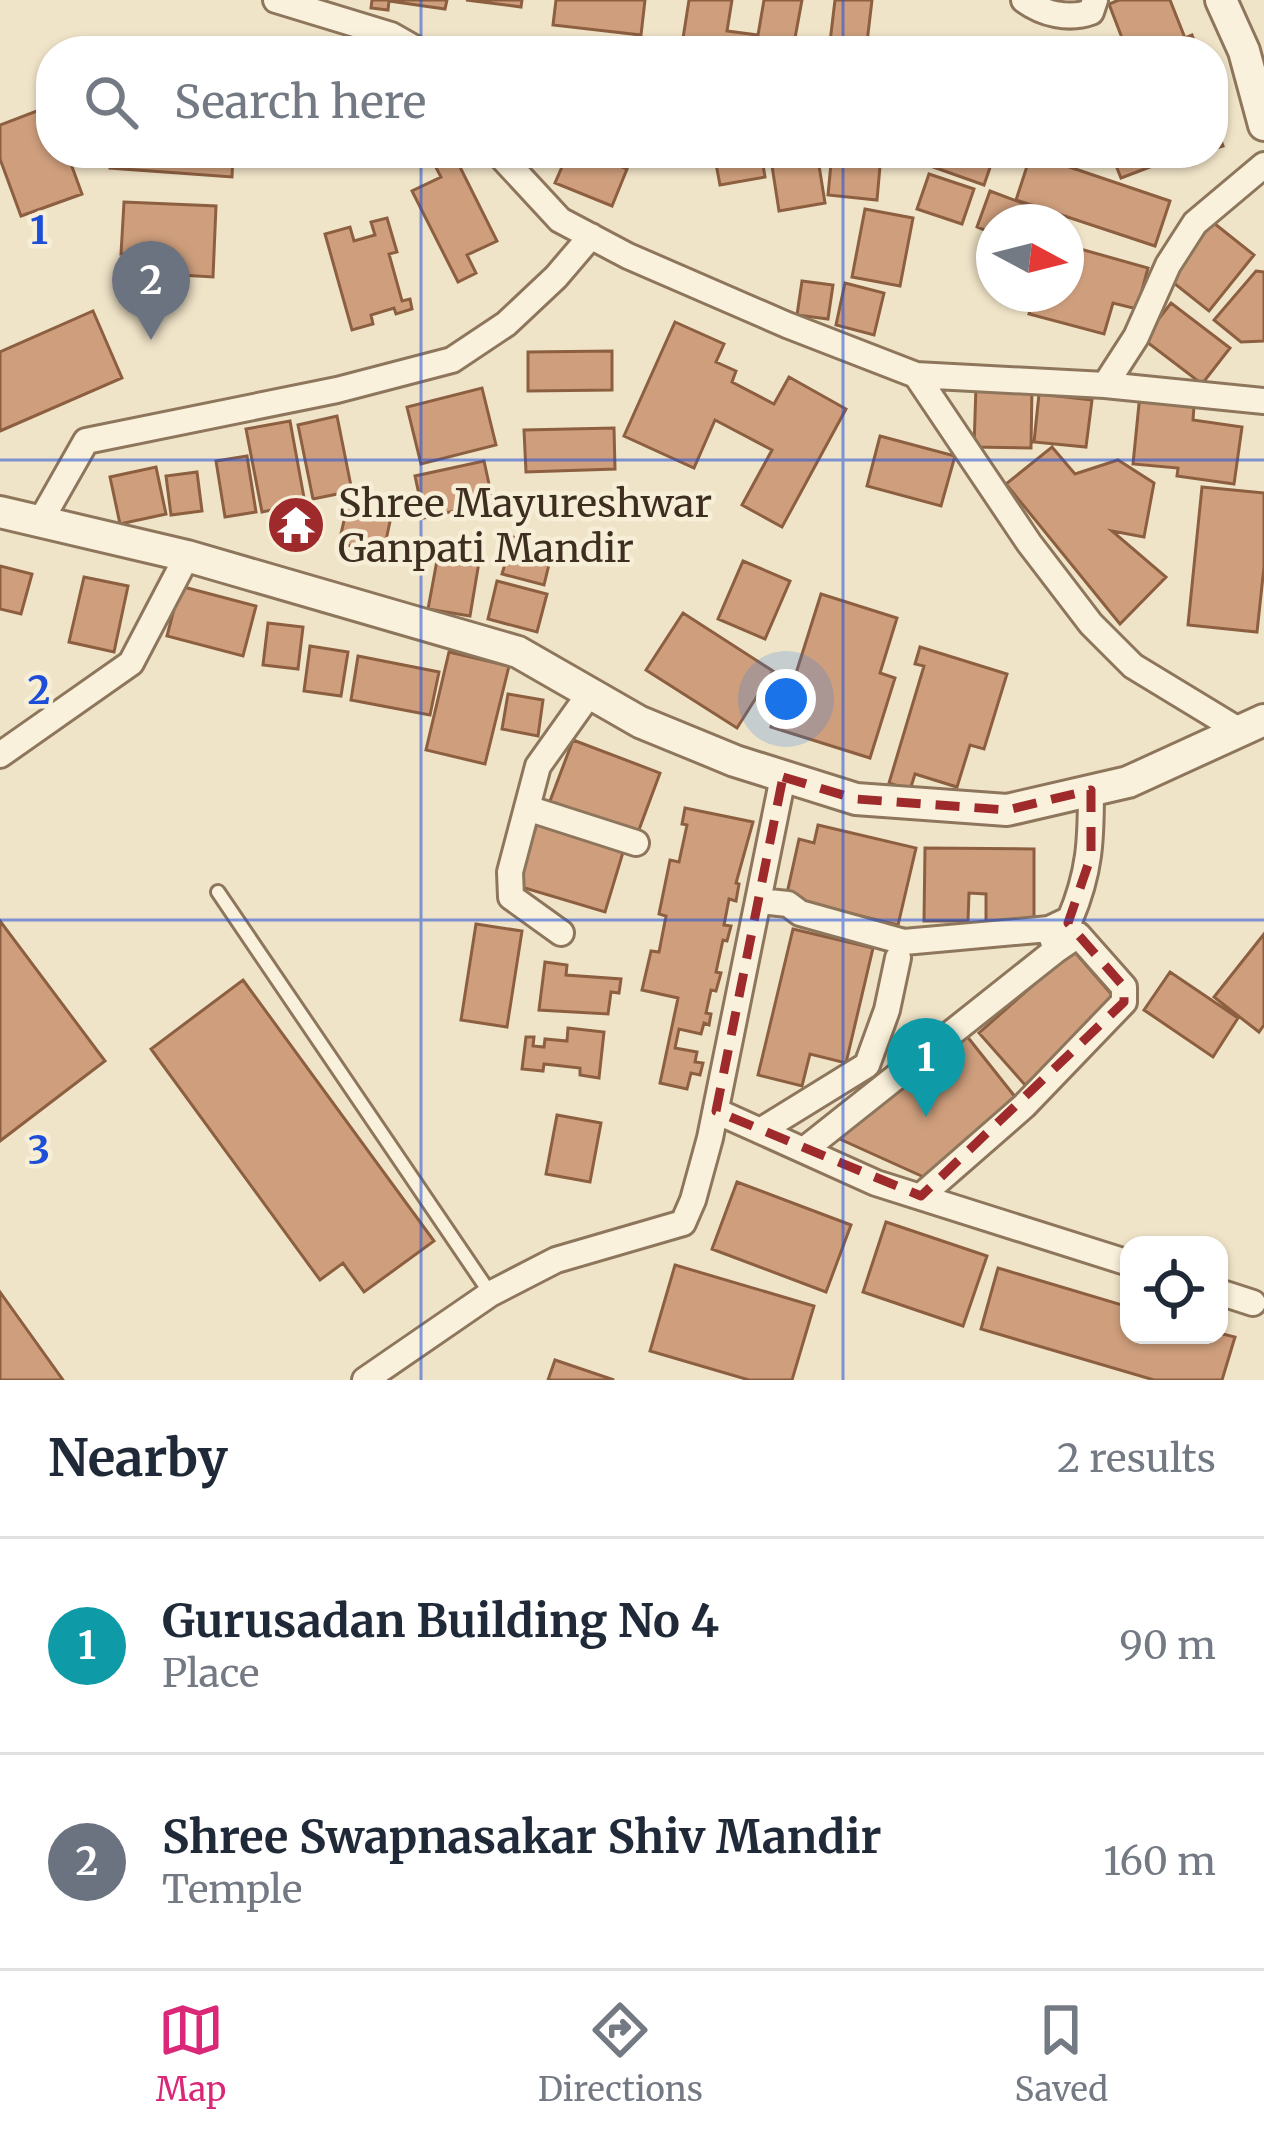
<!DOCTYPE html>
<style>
:root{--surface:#fff;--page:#f6f6f7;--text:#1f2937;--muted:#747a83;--line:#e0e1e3;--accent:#db2777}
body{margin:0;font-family:Merriweather,serif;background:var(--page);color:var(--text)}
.controls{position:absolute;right:36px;bottom:36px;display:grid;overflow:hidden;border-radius:24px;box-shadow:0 3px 9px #0004}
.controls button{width:108px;height:108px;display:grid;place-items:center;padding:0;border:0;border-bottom:3px solid var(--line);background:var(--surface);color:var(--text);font:60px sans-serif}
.compass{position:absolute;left:976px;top:204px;width:108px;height:108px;border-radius:50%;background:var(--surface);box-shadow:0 3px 9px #0004;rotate:97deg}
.you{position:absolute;left:786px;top:699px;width:42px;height:42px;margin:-30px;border:9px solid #fff;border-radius:50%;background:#1a73e8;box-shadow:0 0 0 18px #1a73e833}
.badge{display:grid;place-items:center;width:78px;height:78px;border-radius:50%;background:var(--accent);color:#fff;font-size:39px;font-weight:700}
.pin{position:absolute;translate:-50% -99px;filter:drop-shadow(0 3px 6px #0008)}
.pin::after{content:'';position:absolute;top:63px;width:42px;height:36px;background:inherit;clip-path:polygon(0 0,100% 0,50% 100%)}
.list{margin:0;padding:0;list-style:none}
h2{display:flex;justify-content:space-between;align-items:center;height:156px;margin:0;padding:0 48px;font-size:51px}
h2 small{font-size:39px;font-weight:400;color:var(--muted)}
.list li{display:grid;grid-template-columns:78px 1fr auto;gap:36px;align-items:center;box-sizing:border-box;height:216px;padding:0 48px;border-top:3px solid var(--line)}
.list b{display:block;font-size:45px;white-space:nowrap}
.list p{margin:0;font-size:39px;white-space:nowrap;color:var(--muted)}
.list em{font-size:39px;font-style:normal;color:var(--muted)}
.icon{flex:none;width:66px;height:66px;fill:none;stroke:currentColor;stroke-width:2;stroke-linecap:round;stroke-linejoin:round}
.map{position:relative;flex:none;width:1264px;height:1380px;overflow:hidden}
.search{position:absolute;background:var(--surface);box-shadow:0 3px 9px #0004;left:36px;right:36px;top:36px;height:132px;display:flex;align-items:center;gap:30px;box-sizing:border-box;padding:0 42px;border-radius:48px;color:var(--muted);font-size:45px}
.sheet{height:588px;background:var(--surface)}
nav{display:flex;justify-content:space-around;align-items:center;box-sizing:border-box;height:168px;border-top:3px solid var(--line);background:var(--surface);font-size:33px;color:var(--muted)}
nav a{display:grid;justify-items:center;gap:6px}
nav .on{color:var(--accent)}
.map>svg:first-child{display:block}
.building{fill:#cf9f7d;stroke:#8d5f41;stroke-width:3}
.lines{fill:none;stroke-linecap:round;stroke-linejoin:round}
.service-casing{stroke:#8d765c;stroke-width:18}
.minor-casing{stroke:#8d765c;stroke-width:30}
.tertiary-casing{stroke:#8d765c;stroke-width:36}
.service{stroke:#faf1dc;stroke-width:12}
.minor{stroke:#faf1dc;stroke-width:24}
.tertiary{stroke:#faf1dc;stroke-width:30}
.marked{fill:none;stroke:#9e2a2b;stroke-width:9;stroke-dasharray:24 15;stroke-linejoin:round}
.grid{fill:none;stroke:#1d4ed8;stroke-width:3;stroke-opacity:0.55}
.labels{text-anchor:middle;stroke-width:9;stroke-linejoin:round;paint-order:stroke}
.poi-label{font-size:39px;fill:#3d2e20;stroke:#f7eed8;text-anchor:start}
.grid-label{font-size:39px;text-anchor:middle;font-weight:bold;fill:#1d4ed8;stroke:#f7eed8;stroke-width:9;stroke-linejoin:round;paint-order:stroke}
</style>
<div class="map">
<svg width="1264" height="1380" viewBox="0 0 1264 1380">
<rect width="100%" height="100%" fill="#f0e4c8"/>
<!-- building -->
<path class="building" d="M 372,0 L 447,0 L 445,9 L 389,1 L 388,10 L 371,8 Z
M 466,0 L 522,0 L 521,7 Z
M 556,0 L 645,0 L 641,35 L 553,25 Z
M 689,0 L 732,0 L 727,31 L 758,35 L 764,0 L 802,0 L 795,38 L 830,42 L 835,0 L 872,0 L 866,51 L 681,51 Z
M 1119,0 L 1170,0 L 1185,38 L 1192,35 L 1198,51 L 1127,51 L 1109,4 Z
M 605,39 L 659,45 L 658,51 L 604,51 Z
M 50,106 L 51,153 L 67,153 L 82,194 L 21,216 L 0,159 L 0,125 Z
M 1213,118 L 1223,146 L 1213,149 Z
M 112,153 L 233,153 L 232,177 L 110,168 Z
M 437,153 L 453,153 L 497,241 L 467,255 L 476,273 L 458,282 L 412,191 L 441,177 L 430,156 Z
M 568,153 L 603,153 L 601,158 L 627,169 L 612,206 L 555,183 Z
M 714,153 L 761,153 L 765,177 L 720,185 Z
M 770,153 L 817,153 L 825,203 L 779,211 Z
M 832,153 L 881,155 L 877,200 L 828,195 Z
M 910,153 L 995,153 L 984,185 L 908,158 Z
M 1111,153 L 1163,153 L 1166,161 L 1121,178 Z
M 1031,154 L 1170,201 L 1155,246 L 1016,200 Z
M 929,174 L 974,189 L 962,224 L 917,209 Z
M 990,191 L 1054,215 L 1051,222 L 994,222 L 994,234 L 977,227 Z
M 124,202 L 216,206 L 213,277 L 146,273 L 147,255 L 121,254 Z
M 865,209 L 913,218 L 900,286 L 852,277 Z
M 387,218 L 397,252 L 389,254 L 402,301 L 410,299 L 412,309 L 396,314 L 394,308 L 371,315 L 373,324 L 352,330 L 325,234 L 350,227 L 354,241 L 375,235 L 371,222 Z
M 1210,220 L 1254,255 L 1209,311 L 1165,276 Z
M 1066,245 L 1148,268 L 1137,309 L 1113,303 L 1104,334 L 1029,314 L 1035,294 L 1066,294 Z
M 1256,271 L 1264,272 L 1264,341 L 1241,342 L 1214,320 Z
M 802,281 L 833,285 L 828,319 L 797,315 Z
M 845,283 L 884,293 L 874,335 L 836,325 Z
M 1171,303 L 1230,348 L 1202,384 L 1143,339 Z
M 93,311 L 122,378 L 0,431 L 0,352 Z
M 675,322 L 724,344 L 716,362 L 736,371 L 732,382 L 774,404 L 789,377 L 846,409 L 782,527 L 742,505 L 772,450 L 715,420 L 694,468 L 624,436 Z
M 612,351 L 612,390 L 528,391 L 528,352 Z
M 976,386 L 1032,387 L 1031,448 L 974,447 Z
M 482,388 L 496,445 L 421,464 L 407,407 Z
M 1039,394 L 1092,400 L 1086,447 L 1034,442 Z
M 1140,394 L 1183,398 L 1183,405 L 1194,406 L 1193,420 L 1242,427 L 1234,484 L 1177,476 L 1178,468 L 1133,464 Z
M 337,416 L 352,491 L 313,499 L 298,425 Z
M 290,421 L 305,503 L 262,512 L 246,429 Z
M 614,428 L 615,469 L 526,472 L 524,430 Z
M 880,436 L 955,456 L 941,506 L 867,486 Z
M 1052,447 L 1075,474 L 1118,460 L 1154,483 L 1144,537 L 1112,531 L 1166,577 L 1120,624 L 1006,484 Z
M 247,456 L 256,512 L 225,517 L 216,461 Z
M 484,461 L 493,502 L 424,518 L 415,476 Z
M 156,467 L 166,514 L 120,524 L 110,477 Z
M 197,472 L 202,511 L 171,515 L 166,476 Z
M 1202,487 L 1264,493 L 1264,567 L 1257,632 L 1188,625 Z
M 347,507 L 391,517 L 383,554 L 339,543 Z
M 513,537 L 553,548 L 544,585 L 502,574 Z
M 438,555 L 479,562 L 470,616 L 428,609 Z
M 743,561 L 790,581 L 765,639 L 718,619 Z
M 0,566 L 32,574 L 21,614 L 0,609 Z
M 84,577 L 128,586 L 114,652 L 69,642 Z
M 497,581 L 547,594 L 537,632 L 488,619 Z
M 180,586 L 256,606 L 243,656 L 167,636 Z
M 821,594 L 897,618 L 880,673 L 895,678 L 870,758 L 771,727 L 778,703 L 786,705 Z
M 683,613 L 773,671 L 737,728 L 646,670 Z
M 268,623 L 303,627 L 298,669 L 263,665 Z
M 310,646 L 348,652 L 341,696 L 304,691 Z
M 920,647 L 1007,674 L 984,749 L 970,745 L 957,787 L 915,774 L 910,790 L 889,783 L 924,666 L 915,664 Z
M 449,652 L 509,666 L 485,764 L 426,750 Z
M 358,656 L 439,672 L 430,715 L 351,700 Z
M 508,694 L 543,700 L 538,736 L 502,729 Z
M 573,740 L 660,773 L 637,835 L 550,801 Z
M 685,808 L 753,822 L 736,883 L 739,884 L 736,901 L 729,899 L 724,925 L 731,926 L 727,941 L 723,940 L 716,972 L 721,973 L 716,991 L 711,990 L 706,1013 L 711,1014 L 709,1025 L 704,1023 L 701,1034 L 679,1029 L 675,1048 L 697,1052 L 695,1062 L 703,1063 L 700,1075 L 691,1073 L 687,1089 L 660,1083 L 678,998 L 642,990 L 651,951 L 659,952 L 666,916 L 659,914 L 670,860 L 679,862 L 687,825 L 682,824 Z
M 537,823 L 624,849 L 605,912 L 518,886 Z
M 818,825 L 916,848 L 898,925 L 786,898 L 799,839 L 814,843 Z
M 925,848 L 1034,849 L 1034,922 L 986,921 L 986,894 L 969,893 L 968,921 L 924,921 Z
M 0,921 L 105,1061 L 0,1141 Z
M 476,924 L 522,931 L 507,1027 L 461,1020 Z
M 793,929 L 873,948 L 846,1063 L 810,1054 L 802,1086 L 758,1075 Z
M 1264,934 L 1264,1025 L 1259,1032 L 1214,997 Z
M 1073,950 L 1119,1003 L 1025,1085 L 979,1033 Z
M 545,962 L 567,965 L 566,975 L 621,979 L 619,993 L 611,992 L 608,1014 L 539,1010 Z
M 1170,972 L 1238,1018 L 1213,1057 L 1144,1010 Z
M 243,980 L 434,1241 L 364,1292 L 343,1263 L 320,1280 L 151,1049 Z
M 568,1028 L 604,1032 L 599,1078 L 580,1075 L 580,1068 L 544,1064 L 543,1071 L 522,1069 L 526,1037 L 534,1037 L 533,1046 L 544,1047 L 545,1039 L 567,1041 Z
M 966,1035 L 1016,1098 L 926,1178 L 833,1136 Z
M 557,1115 L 601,1123 L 590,1182 L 546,1174 Z
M 737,1182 L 851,1225 L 826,1292 L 712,1249 Z
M 886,1222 L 987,1256 L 963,1326 L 863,1292 Z
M 675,1265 L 814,1306 L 792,1380 L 749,1380 L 650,1351 Z
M 998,1268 L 1129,1307 L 1129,1335 L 1219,1333 L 1235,1337 L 1222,1380 L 1154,1380 L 981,1329 Z
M 0,1292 L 63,1380 L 0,1380 Z
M 555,1360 L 614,1380 L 548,1380 Z"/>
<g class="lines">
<defs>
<path id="service" d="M 218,892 L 490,1293"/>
<path id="minor" d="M 276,0 L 391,35 L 419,51
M 1024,0 C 1043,14 1069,20 1091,12 L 1095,0
M 498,153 L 560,220 L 628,256 L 787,325 L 916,375 L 1029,543 L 1091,624 L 1133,666 L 1240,731
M 916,375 L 1105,385 L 1264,401
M 1105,385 L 1136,337 L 1168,265 L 1195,223 L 1264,165
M 40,522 L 86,441 L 337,390 L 452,360 L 506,324 L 556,277 L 591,236
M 0,755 L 131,663 L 187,556
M 527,808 L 636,843
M 759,901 L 788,904 L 800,913 L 904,942 L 1049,929 L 1070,919 C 1090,872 1091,840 1091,790
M 561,933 L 511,897 L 510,872 L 538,766 L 590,693
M 716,1111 L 876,1183 L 1129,1263
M 760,1131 L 867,1065 L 887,1010 L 898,958
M 804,1150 L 1056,950
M 921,1196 L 1024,1106 L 1124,1002 L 1124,987 L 1078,935 L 1056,950 L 1049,929
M 1219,1292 L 1253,1303
M 365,1380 L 490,1294 L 556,1260 L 683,1223 L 693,1200 L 710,1138 L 783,777"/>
<path id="tertiary" d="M 1221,0 L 1244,51 L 1264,125
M 0,512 L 187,556 L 518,652 L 640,722 L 735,761 L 856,799 L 1007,810 L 1128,782 L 1264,720"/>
</defs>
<!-- service casing -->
<use href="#service" class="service-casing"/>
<!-- minor casing -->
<use href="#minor" class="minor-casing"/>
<!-- tertiary casing -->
<use href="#tertiary" class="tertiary-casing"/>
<!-- service -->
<use href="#service" class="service"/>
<!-- minor -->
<use href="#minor" class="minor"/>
<!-- tertiary -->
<use href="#tertiary" class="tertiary"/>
</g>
<!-- marked area -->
<path class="marked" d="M 783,777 L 856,799 L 1007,810 L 1091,790 L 1091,856 L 1068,923 L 1124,987 L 1124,1002 L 921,1196 L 716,1111 Z"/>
<!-- grid -->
<path class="grid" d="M 421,0 L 421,51M 843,0 L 843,51M 421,153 L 421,1380M 843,153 L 843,1380M 0,460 L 1264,460M 0,920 L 1264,920"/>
<!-- icons -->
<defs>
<symbol id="temple-disc" viewBox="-11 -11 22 22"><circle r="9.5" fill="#9e2a2b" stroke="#f7eed8"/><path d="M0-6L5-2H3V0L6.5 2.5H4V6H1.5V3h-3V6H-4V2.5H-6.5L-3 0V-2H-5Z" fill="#fff"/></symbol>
</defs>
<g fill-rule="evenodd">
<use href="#temple-disc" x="263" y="492" width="66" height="66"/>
</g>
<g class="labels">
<!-- poi labels -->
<g class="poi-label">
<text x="338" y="517">Shree Mayureshwar<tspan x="338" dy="45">Ganpati Mandir</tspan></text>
</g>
</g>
<g class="grid-label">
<text x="39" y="244">1</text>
<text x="39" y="704">2</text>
<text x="39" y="1164">3</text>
</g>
</svg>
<div class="controls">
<button><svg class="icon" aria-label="locate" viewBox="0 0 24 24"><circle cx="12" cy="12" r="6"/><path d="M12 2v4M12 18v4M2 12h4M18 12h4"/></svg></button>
</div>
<svg class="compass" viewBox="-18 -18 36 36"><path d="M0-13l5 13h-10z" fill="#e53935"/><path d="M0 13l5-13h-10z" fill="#747a83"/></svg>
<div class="you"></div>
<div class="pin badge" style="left:926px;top:1117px;background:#0f9aa8">1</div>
<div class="pin badge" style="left:151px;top:340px;background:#6b7280">2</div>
<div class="search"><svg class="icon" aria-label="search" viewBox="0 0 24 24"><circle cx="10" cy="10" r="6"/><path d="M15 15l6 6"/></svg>Search here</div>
</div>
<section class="sheet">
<h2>Nearby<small>2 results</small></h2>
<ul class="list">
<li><span class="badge" style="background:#0f9aa8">1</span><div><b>Gurusadan Building No 4</b><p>Place</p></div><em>90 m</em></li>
<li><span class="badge" style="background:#6b7280">2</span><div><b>Shree Swapnasakar Shiv Mandir</b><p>Temple</p></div><em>160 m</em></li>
</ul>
</section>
<nav>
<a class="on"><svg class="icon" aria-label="map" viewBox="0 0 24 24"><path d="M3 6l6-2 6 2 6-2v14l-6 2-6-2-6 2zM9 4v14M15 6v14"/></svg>Map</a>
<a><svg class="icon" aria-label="directions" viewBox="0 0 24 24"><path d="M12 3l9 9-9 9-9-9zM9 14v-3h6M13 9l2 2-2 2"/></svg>Directions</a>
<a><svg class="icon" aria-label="saved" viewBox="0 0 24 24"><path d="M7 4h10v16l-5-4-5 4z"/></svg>Saved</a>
</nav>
